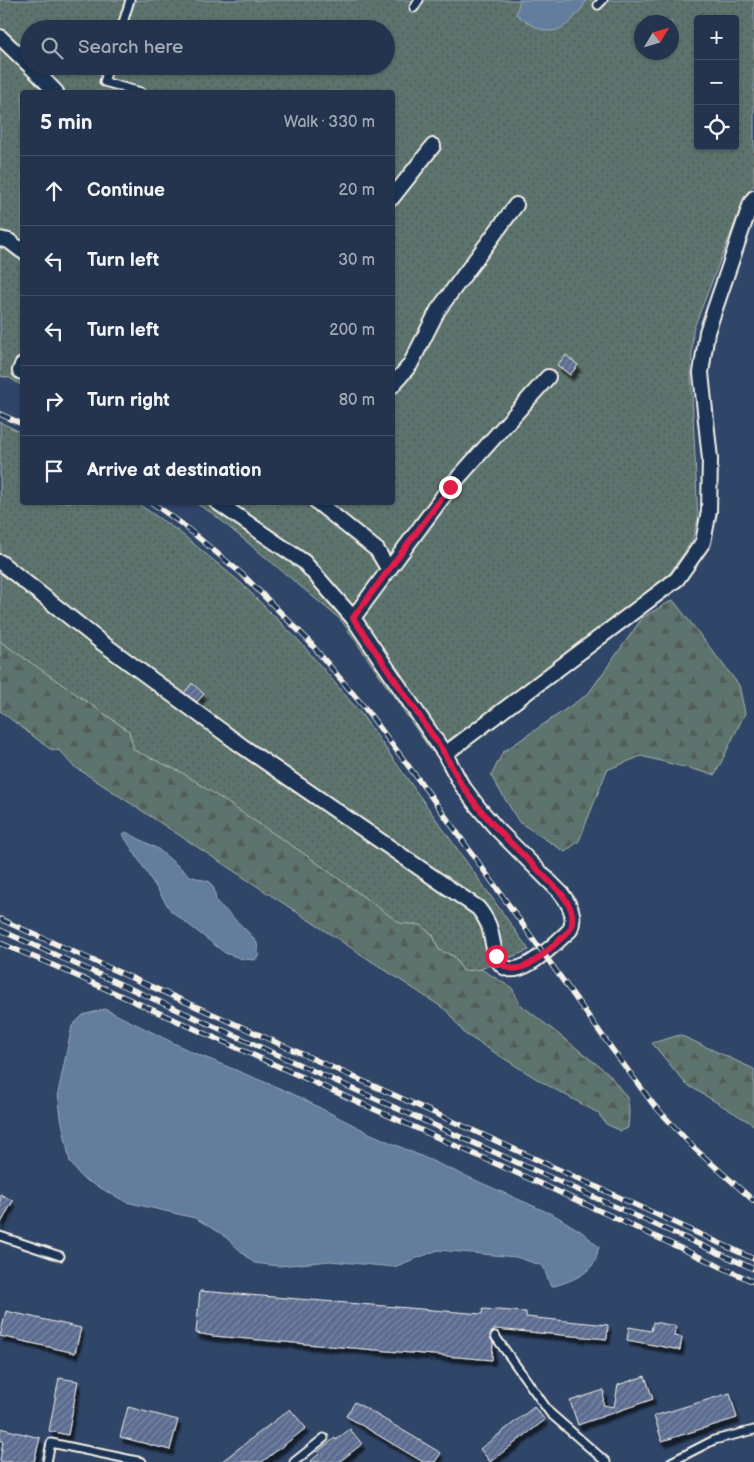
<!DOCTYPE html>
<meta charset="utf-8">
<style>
:root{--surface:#24344e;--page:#2c3c55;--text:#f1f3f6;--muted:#a3aab6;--line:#414f66}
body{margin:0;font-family:"Balsamiq Sans",sans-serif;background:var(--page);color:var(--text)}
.controls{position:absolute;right:15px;top:15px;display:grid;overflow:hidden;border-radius:5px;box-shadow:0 1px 4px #0004}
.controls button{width:45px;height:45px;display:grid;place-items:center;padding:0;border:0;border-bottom:1px solid var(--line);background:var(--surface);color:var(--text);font:25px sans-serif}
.compass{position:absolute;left:634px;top:15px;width:45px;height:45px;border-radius:50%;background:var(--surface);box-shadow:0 1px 4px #0004;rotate:52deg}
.stop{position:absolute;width:15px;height:15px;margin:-11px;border:4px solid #e11d48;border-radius:50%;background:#fff}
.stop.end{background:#e11d48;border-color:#fff;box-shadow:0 1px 5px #0008}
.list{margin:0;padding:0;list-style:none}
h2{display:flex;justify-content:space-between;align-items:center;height:65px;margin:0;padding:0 20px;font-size:21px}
h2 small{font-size:16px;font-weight:400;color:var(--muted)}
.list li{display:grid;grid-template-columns:32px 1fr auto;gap:15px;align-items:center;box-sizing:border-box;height:70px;padding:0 20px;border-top:1px solid var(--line)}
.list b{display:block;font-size:19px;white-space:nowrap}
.list em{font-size:16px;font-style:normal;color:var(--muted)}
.icon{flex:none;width:28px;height:28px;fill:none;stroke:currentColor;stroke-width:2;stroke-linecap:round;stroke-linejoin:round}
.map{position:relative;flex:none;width:754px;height:1462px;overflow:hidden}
.search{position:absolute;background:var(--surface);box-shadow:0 1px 4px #0004;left:20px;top:20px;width:375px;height:55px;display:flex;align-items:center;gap:12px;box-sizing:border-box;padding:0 18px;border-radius:28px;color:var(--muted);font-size:19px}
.panel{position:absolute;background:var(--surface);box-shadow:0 1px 4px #0004;left:20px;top:90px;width:375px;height:415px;border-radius:5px}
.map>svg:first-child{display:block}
.forest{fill:url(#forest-firs);stroke:#a8b2ab}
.park{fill:url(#park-dots);stroke:#a8b2ab;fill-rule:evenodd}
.water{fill:#637d9c;stroke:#9dabba}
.building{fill:url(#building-hatch);stroke:#f4f1e8;filter:url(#shadow)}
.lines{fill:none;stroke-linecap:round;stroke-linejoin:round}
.lane-casing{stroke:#f4f1e8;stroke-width:11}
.street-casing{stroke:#f4f1e8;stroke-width:18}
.lane{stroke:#1d3557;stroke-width:7}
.street{stroke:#1d3557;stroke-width:14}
.rail-casing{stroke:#f4f1e8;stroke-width:5.5}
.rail{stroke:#1d3557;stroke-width:4;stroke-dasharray:11;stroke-linecap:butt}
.route{stroke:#e11d48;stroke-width:6}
</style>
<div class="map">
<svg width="754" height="1462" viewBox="0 0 754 1462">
<defs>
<pattern id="forest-firs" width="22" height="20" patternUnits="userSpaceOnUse" patternTransform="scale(1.25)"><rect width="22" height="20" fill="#5d736e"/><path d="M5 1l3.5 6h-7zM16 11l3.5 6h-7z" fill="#525b58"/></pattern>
<pattern id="park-dots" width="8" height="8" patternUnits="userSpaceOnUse" patternTransform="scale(1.25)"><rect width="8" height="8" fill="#5d736e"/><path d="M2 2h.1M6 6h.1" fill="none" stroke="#525b58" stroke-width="1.8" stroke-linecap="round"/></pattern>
<pattern id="building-hatch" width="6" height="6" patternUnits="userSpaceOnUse" patternTransform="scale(1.25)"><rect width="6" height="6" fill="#5b6c90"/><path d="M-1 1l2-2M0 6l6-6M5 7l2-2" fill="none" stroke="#7b89a5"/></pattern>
<filter id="shadow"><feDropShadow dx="3" dy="5.5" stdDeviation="1" flood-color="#0009"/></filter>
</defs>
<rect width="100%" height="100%" fill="#304668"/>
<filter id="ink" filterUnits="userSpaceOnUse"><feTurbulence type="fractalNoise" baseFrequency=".02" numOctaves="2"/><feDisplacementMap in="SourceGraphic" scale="10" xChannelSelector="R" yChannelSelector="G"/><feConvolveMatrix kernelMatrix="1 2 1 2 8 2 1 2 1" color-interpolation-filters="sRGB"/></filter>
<g filter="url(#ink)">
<!-- forest -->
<path class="forest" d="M 673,600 L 739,685 L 745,713 L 715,775 L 641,756 L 607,770 L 579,841 L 565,852 L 519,822 L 491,776 L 503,752 L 588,694 L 643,617 Z
M 0,641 L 129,731 L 134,750 L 183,773 L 306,855 L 400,923 L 421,925 L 433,935 L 439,950 L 454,956 L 463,971 L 481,969 L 512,988 L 520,1004 L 608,1073 L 628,1099 L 629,1112 L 628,1128 L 621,1131 L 606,1124 L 598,1113 L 540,1081 L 465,1034 L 446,1010 L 72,765 L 60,751 L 50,749 L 0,711 Z
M 680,1035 L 754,1069 L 754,1125 L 686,1084 L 652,1043 Z"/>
<!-- park -->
<path class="park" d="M 0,0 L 754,0 L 754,185 L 743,202 L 693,330 L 691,373 L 698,519 L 692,541 L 667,577 L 585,642 L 432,752 L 341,620 L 212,513 L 195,503 L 392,502 L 392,92 L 22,92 L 22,386 L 10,378 L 0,376 ZM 698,19 L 735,19 L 735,146 L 698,146 ZM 642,22 L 672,22 L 672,52 L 642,52 ZM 29,29 L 386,29 L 386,66 L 29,66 Z
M 0,422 L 22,433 L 22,502 L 137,503 L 178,531 L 240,582 L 301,643 L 362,715 L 529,950 L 481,969 L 463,971 L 454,956 L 439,950 L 433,935 L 421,925 L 400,923 L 306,855 L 183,773 L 134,750 L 129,731 L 0,641 Z"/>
<!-- water -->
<path class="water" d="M 520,0 L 586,0 C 582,12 565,30 552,31 C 540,32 525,21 516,14 Z
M 126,832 L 158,849 L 190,876 L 210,882 L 214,889 L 216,901 L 250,934 L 257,943 L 259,955 L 255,960 L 243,959 L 225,953 L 171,911 L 125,838 L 123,834 Z
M 105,1009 L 192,1052 L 291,1093 L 369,1133 L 556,1216 L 582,1232 L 599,1247 C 597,1252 597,1259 594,1263 C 585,1277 565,1283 551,1287 L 543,1266 L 516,1257 L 438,1250 L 394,1267 L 330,1261 L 279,1266 L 254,1263 L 222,1234 L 195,1218 L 126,1202 L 82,1178 L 70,1162 L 61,1117 L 58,1093 L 72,1026 L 83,1015 Z"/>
<!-- building -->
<path class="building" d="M 566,355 L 578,365 L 570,375 L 557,365 Z
M 192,683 L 204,694 L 197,702 L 184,693 Z
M 0,1194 L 13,1201 L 0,1225 Z
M 200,1291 L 482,1314 L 483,1309 L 526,1312 L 526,1317 L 608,1325 L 607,1339 L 495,1329 L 490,1336 L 493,1343 L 492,1360 L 213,1336 L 196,1333 Z
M 6,1311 L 81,1328 L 75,1353 L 0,1336 Z
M 653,1322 L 676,1326 L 674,1336 L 682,1337 L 680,1350 L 627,1340 L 629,1327 L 651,1331 Z
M 645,1376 L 653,1399 L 578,1425 L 570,1401 L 604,1390 L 603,1405 L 614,1407 L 618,1385 Z
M 59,1378 L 78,1381 L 68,1435 L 49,1431 Z
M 730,1393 L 737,1418 L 662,1441 L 654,1416 Z
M 355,1402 L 441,1453 L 435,1462 L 423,1462 L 346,1416 Z
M 128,1407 L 178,1420 L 170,1450 L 120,1437 Z
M 534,1407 L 545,1420 L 490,1462 L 480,1449 Z
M 290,1409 L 306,1428 L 262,1462 L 221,1462 Z
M 0,1428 L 40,1438 L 34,1462 L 0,1462 L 3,1441 L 0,1440 Z
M 350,1429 L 362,1444 L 339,1462 L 310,1462 L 319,1454 L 317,1452 L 335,1438 L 336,1440 Z"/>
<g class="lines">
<defs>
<path id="lane" d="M 598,5 L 603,0
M 414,8 L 419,0
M 121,29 L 130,0
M 109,66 L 104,82 L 141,92
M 0,1236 L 60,1256
M 495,1336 L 550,1413 L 606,1462
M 47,1462 L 51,1443 L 142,1462
M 294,1462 L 324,1438
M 671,1462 L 714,1440 L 754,1430"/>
<path id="street" d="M 0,37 L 29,65
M 30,66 L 56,92
M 392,198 L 433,146
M 0,239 L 9,241 L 22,251
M 22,365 L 20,371 L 22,372
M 392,386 L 410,365 L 438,310 L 516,205
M 317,502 L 377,550 L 389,570
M 0,562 L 101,642 L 242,746 L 478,908 C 494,928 489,934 496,955 C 509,994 556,942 570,930 C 576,915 570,905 561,893 L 496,828 L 478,807 L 461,784 L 445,754 L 353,618 L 304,562 L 217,502
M 353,618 L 450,487 L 548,377
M 445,754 L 677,579 L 703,542 L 709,511 L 710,459 L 701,373 L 707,332 L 751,203 L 754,198"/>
</defs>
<!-- lane casing -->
<use href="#lane" class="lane-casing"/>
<!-- street casing -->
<use href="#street" class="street-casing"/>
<!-- lane -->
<use href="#lane" class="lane"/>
<!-- street -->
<use href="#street" class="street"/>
<defs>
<path id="rail" d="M 0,414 L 22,424
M 151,502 L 182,524 L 242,574 L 307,639 L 365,708 L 430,795 L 612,1049 L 653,1104 L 694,1148 L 754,1201
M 0,919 L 470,1129 L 754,1259
M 0,930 L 754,1269
M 0,943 L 48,963 L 550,1188 L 754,1282"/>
</defs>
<!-- rail casing -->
<use href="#rail" class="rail-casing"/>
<!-- rail -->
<use href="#rail" class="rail"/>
</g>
</g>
<g class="lines" filter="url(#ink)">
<!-- route -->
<path class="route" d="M 450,487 L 353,618 L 445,754 L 461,784 L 478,807 L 496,828 L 561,893 C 570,905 576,915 570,930 C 552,946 515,990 496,956"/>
</g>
</svg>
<div class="controls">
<button>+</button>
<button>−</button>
<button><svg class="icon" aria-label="locate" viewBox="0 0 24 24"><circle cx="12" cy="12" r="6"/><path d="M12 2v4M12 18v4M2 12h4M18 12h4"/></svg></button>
</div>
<svg class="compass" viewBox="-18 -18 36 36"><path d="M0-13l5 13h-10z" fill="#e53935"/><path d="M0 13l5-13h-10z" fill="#a3aab6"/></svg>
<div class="stop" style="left:496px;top:956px"></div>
<div class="stop end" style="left:450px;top:487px"></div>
<div class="search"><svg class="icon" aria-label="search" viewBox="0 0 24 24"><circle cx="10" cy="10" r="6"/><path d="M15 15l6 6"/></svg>Search here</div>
<section class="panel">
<h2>5 min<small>Walk · 330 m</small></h2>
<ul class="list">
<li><svg class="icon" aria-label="ahead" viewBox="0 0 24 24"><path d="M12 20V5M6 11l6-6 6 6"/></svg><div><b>Continue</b></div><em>20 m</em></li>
<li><svg class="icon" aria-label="left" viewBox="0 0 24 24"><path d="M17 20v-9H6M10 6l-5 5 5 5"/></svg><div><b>Turn left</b></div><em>30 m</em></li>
<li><svg class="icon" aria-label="left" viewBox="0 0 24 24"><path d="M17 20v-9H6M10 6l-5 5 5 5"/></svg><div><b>Turn left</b></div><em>200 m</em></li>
<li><svg class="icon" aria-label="right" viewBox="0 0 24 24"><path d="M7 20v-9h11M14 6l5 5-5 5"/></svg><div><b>Turn right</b></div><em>80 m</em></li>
<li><svg class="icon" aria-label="arrive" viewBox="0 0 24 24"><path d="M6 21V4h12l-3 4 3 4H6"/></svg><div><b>Arrive at destination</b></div></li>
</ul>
</section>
</div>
